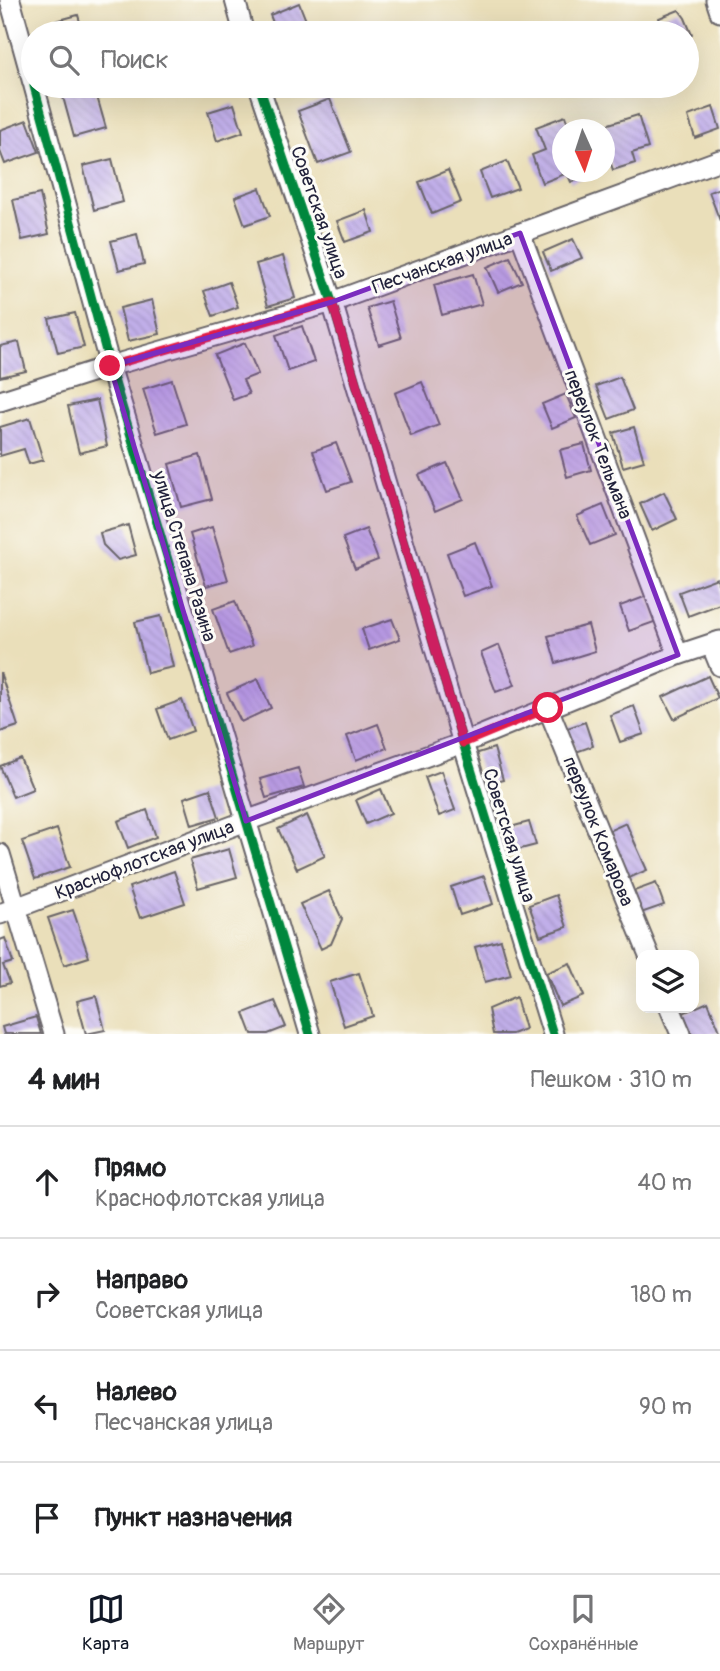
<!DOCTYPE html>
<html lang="ru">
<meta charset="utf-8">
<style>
:root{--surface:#fff;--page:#f2f2f2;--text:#202124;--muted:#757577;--line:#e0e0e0;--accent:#111827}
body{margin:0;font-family:Pangolin,sans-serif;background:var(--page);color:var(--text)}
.controls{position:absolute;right:21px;bottom:21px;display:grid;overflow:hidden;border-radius:14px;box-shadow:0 7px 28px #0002}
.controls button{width:63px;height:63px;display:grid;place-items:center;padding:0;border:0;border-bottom:2px solid var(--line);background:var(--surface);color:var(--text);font:35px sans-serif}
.compass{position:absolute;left:552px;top:119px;width:63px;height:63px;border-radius:50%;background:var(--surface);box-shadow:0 7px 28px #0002;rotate:177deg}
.stop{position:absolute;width:21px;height:21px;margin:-16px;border:5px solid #e11d48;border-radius:50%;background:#fff}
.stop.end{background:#e11d48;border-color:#fff;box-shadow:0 2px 7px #0008}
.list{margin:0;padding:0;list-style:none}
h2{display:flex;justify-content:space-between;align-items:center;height:91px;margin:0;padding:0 28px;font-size:30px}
h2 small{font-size:23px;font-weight:400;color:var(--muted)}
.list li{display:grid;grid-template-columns:46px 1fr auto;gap:21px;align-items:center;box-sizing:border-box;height:112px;padding:0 28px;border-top:2px solid var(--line)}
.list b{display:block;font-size:26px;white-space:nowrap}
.list p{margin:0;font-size:23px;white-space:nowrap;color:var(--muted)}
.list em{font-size:23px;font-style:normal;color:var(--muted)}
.icon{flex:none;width:38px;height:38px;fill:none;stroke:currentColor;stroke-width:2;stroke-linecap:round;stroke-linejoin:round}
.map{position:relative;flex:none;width:720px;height:1034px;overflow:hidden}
.search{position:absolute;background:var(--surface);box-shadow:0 7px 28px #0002;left:21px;right:21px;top:21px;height:77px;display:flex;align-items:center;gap:18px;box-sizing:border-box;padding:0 24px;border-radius:38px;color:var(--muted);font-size:26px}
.sheet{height:539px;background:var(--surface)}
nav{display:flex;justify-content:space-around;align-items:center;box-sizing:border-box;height:98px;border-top:2px solid var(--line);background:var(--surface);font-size:19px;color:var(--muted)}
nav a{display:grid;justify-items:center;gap:4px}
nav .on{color:var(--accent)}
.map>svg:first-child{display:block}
.building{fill:url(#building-back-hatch)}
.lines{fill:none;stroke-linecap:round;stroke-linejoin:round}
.minor-casing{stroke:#686467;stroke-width:23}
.minor{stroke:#fff;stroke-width:19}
.cycleway-casing{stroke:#fdfcf7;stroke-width:13}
.cycleway{stroke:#00873e;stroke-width:9}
.route{stroke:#e11d48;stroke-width:9}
.marked{fill:#7b2cbf;fill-opacity:0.2;stroke:#7b2cbf;stroke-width:5;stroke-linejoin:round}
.labels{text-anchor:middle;stroke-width:6;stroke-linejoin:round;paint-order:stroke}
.street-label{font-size:19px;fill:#22223b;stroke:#fdfcf7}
</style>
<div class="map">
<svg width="720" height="1034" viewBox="0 0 720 1034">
<defs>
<pattern id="building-back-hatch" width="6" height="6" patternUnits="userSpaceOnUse" patternTransform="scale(1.75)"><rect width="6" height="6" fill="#c1afe9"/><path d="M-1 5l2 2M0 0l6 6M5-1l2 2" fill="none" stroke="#a696c9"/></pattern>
</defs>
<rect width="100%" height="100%" fill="#fdfcf7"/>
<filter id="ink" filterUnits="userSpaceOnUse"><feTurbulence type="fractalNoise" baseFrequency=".0143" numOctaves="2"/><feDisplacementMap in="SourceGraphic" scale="14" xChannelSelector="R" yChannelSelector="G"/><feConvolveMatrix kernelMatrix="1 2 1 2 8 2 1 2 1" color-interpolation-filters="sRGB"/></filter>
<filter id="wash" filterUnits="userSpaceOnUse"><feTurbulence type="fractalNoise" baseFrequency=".00686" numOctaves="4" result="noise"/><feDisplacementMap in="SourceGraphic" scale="28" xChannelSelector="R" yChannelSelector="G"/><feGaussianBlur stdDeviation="1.57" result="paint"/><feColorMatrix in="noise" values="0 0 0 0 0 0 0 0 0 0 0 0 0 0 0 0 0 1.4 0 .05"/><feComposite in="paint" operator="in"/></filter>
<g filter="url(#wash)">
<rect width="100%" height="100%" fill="#eadfba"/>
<g id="blocks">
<!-- building -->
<path class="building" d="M 299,3 L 311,33 L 277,33 L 270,15 Z
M 679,10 L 685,18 L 692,35 L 687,37 L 687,33 L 665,33 L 659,18 Z
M 78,15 L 83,33 L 55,33 L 52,22 Z
M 60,86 L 94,86 L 106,128 L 74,137 Z
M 330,99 L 351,152 L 318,164 L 298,111 Z
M 234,104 L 243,132 L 217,141 L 208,112 Z
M 713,107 L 720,129 L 695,138 L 688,116 Z
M 638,115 L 648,148 L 632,153 L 635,163 L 613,170 L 604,144 L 604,130 L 599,127 Z
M 565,116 L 570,130 L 562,130 L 562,172 L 586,172 L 587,176 L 571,182 L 567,173 L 542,183 L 532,155 L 545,150 L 536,127 Z
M 27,120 L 39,152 L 5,164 L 0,151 L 0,130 Z
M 112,159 L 123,202 L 94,210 L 83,166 Z
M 507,161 L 518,188 L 490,198 L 480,172 Z
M 448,170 L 461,202 L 432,214 L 419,182 Z
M 260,188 L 270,216 L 245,225 L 235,197 Z
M 720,188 L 720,221 L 709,192 Z
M 40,194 L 49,234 L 22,240 L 13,200 Z
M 366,210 L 373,232 L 345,242 L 337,221 Z
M 137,234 L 144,264 L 119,270 L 111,241 Z
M 573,239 L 582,258 L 551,271 L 543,252 Z
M 283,256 L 295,298 L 268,306 L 256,264 Z
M 510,257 L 522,282 L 498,292 L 487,267 Z
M 473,274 L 482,304 L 442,315 L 434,285 Z
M 229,282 L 238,307 L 213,316 L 204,291 Z
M 152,300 L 160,334 L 128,341 L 120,308 Z
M 390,301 L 401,338 L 379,345 L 367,308 Z
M 75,313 L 84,347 L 58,353 L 49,319 Z
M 302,326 L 314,362 L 288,371 L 276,335 Z
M 19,342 L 26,371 L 0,377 L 0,346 Z
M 245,343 L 258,374 L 243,380 L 249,394 L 233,400 L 215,355 Z
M 620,377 L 633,410 L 609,419 L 596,386 Z
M 172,380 L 186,424 L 157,433 L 143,389 Z
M 422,382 L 439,425 L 411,436 L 395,393 Z
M 566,394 L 576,418 L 552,428 L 542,404 Z
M 97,400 L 107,446 L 79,453 L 68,406 Z
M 30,418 L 43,460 L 29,464 L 24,449 L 0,456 L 0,427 Z
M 634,427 L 644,461 L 623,467 L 613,433 Z
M 336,443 L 351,482 L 327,490 L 313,451 Z
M 584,444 L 591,470 L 567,477 L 560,450 Z
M 200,455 L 212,499 L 181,507 L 169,464 Z
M 447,463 L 463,499 L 435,511 L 419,475 Z
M 664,492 L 677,519 L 652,531 L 640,504 Z
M 603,505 L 615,535 L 590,545 L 577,516 Z
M 128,525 L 136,555 L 118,560 L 103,545 L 100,533 Z
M 212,527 L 228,580 L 206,586 L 190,534 Z
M 366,529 L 378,560 L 355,569 L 343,538 Z
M 475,542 L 492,586 L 463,596 L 447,553 Z
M 717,578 L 720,588 L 720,604 L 688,616 L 679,592 Z
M 647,596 L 657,621 L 629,631 L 620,606 Z
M 235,601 L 252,646 L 229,654 L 213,609 Z
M 161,616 L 173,667 L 147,673 L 135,622 Z
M 392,619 L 400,639 L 369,650 L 362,629 Z
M 588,625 L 595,651 L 556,663 L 548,636 Z
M 499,645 L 515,685 L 496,692 L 481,653 Z
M 0,672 L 18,726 L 0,732 Z
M 708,676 L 718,698 L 674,719 L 663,697 Z
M 258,679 L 271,708 L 241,722 L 227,693 Z
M 182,700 L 193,731 L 168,740 L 157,709 Z
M 634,706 L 644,734 L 620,742 L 610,715 Z
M 585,722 L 593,746 L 576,752 L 567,728 Z
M 378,724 L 387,748 L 356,760 L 347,736 Z
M 494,748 L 503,780 L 484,785 L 475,754 Z
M 20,758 L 33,789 L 13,797 L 0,766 Z
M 298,768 L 304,787 L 266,798 L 260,779 Z
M 441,771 L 455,810 L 439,816 L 425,777 Z
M 210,789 L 219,817 L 192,825 L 184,798 Z
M 381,789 L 391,813 L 366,824 L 356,800 Z
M 147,810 L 156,837 L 128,848 L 118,821 Z
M 307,815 L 325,856 L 297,869 L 278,829 Z
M 529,822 L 536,845 L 509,852 L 503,829 Z
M 626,823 L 647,870 L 627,879 L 606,832 Z
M 57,829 L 70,867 L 35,879 L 22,841 Z
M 229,849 L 237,877 L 198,888 L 190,860 Z
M 174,871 L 185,903 L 140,918 L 129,887 Z
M 484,876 L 493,904 L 460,915 L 451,887 Z
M 656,883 L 664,905 L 641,913 L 634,891 Z
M 329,891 L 342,919 L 331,944 L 321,949 L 300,904 Z
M 556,895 L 567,927 L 540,936 L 529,905 Z
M 73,910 L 89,957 L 64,965 L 48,918 Z
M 5,938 L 13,962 L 3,965 L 10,983 L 0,986 L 0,940 Z
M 501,940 L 511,975 L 485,982 L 475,947 Z
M 570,963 L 584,996 L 560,1006 L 546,973 Z
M 359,973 L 373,1016 L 344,1026 L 330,982 Z
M 96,996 L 105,1030 L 86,1034 L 77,1001 Z
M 516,997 L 525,1029 L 512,1034 L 493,1034 L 488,1009 Z
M 275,1001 L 286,1027 L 268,1034 L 252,1034 L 244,1013 Z
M 708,1002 L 720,1031 L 714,1034 L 692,1034 L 683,1013 Z
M 36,1017 L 41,1034 L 4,1034 L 2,1027 Z"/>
</g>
</g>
<g filter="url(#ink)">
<use href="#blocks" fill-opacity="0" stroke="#686467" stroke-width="2"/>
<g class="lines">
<defs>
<path id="minor" d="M 10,0 L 33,83
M 235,0 L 244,33
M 716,0 L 720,12
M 34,86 L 110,366 L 310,1034
M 259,86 L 332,302 L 463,743 L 553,1034
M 520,233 L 678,655
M 0,401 L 110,366 L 332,302 L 720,160
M 711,644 L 720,666
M 548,708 L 649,955
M 0,854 L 54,1034
M 0,914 L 246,821 L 463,743 L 678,655 L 720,641
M 670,1008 L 681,1034"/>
</defs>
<!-- minor casing -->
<use href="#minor" class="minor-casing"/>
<!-- minor -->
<use href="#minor" class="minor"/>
<defs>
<path id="cycleway" d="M 34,86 L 110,366 L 310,1034
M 259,86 L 332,302 L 463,743 L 553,1034"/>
</defs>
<!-- cycleway casing -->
<use href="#cycleway" class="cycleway-casing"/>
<!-- cycleway -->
<use href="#cycleway" class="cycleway"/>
</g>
</g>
<g class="lines" filter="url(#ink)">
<!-- route -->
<path class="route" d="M 110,366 L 332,302 L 463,743 L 548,708"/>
</g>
<!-- marked area -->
<path class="marked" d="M 520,233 L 678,655 L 246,821 L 110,366 L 332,302 Z"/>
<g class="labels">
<!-- street labels -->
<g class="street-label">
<text transform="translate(320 212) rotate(71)" y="7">Советская улица</text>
<text transform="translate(442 262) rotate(-20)" y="7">Песчанская улица</text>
<text transform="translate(599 444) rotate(69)" y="7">переулок Тельмана</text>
<text transform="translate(185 556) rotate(73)" y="7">улица Степана Разина</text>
<text transform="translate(599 831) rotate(68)" y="7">переулок Комарова</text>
<text transform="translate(510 835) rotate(73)" y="7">Советская улица</text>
<text transform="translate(144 859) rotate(-21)" y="7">Краснофлотская улица</text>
</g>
</g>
</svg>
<div class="controls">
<button><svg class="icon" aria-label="layers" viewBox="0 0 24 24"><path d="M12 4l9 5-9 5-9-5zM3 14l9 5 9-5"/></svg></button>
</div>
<svg class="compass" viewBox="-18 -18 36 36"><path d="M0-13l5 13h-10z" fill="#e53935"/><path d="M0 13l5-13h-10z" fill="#757577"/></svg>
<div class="stop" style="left:548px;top:708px"></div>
<div class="stop end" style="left:110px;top:366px"></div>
<div class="search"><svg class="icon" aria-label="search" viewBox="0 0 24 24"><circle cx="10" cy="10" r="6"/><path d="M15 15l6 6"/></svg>Поиск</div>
</div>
<section class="sheet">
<h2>4 мин<small>Пешком · 310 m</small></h2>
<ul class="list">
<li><svg class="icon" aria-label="ahead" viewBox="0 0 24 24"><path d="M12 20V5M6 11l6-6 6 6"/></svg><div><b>Прямо</b><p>Краснофлотская улица</p></div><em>40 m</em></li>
<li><svg class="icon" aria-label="right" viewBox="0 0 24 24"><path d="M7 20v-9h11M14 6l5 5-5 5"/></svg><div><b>Направо</b><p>Советская улица</p></div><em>180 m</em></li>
<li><svg class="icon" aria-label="left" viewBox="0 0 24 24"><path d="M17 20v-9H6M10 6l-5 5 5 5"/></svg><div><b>Налево</b><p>Песчанская улица</p></div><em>90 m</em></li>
<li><svg class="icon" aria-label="arrive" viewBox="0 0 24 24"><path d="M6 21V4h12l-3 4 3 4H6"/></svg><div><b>Пункт назначения</b></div></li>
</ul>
</section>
<nav>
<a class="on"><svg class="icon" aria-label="map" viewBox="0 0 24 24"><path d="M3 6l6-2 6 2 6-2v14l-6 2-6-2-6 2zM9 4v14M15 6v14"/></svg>Карта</a>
<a><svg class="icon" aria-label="directions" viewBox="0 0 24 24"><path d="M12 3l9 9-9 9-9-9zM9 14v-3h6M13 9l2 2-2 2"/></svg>Маршрут</a>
<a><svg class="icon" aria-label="saved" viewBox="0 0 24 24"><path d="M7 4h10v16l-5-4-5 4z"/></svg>Сохранённые</a>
</nav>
